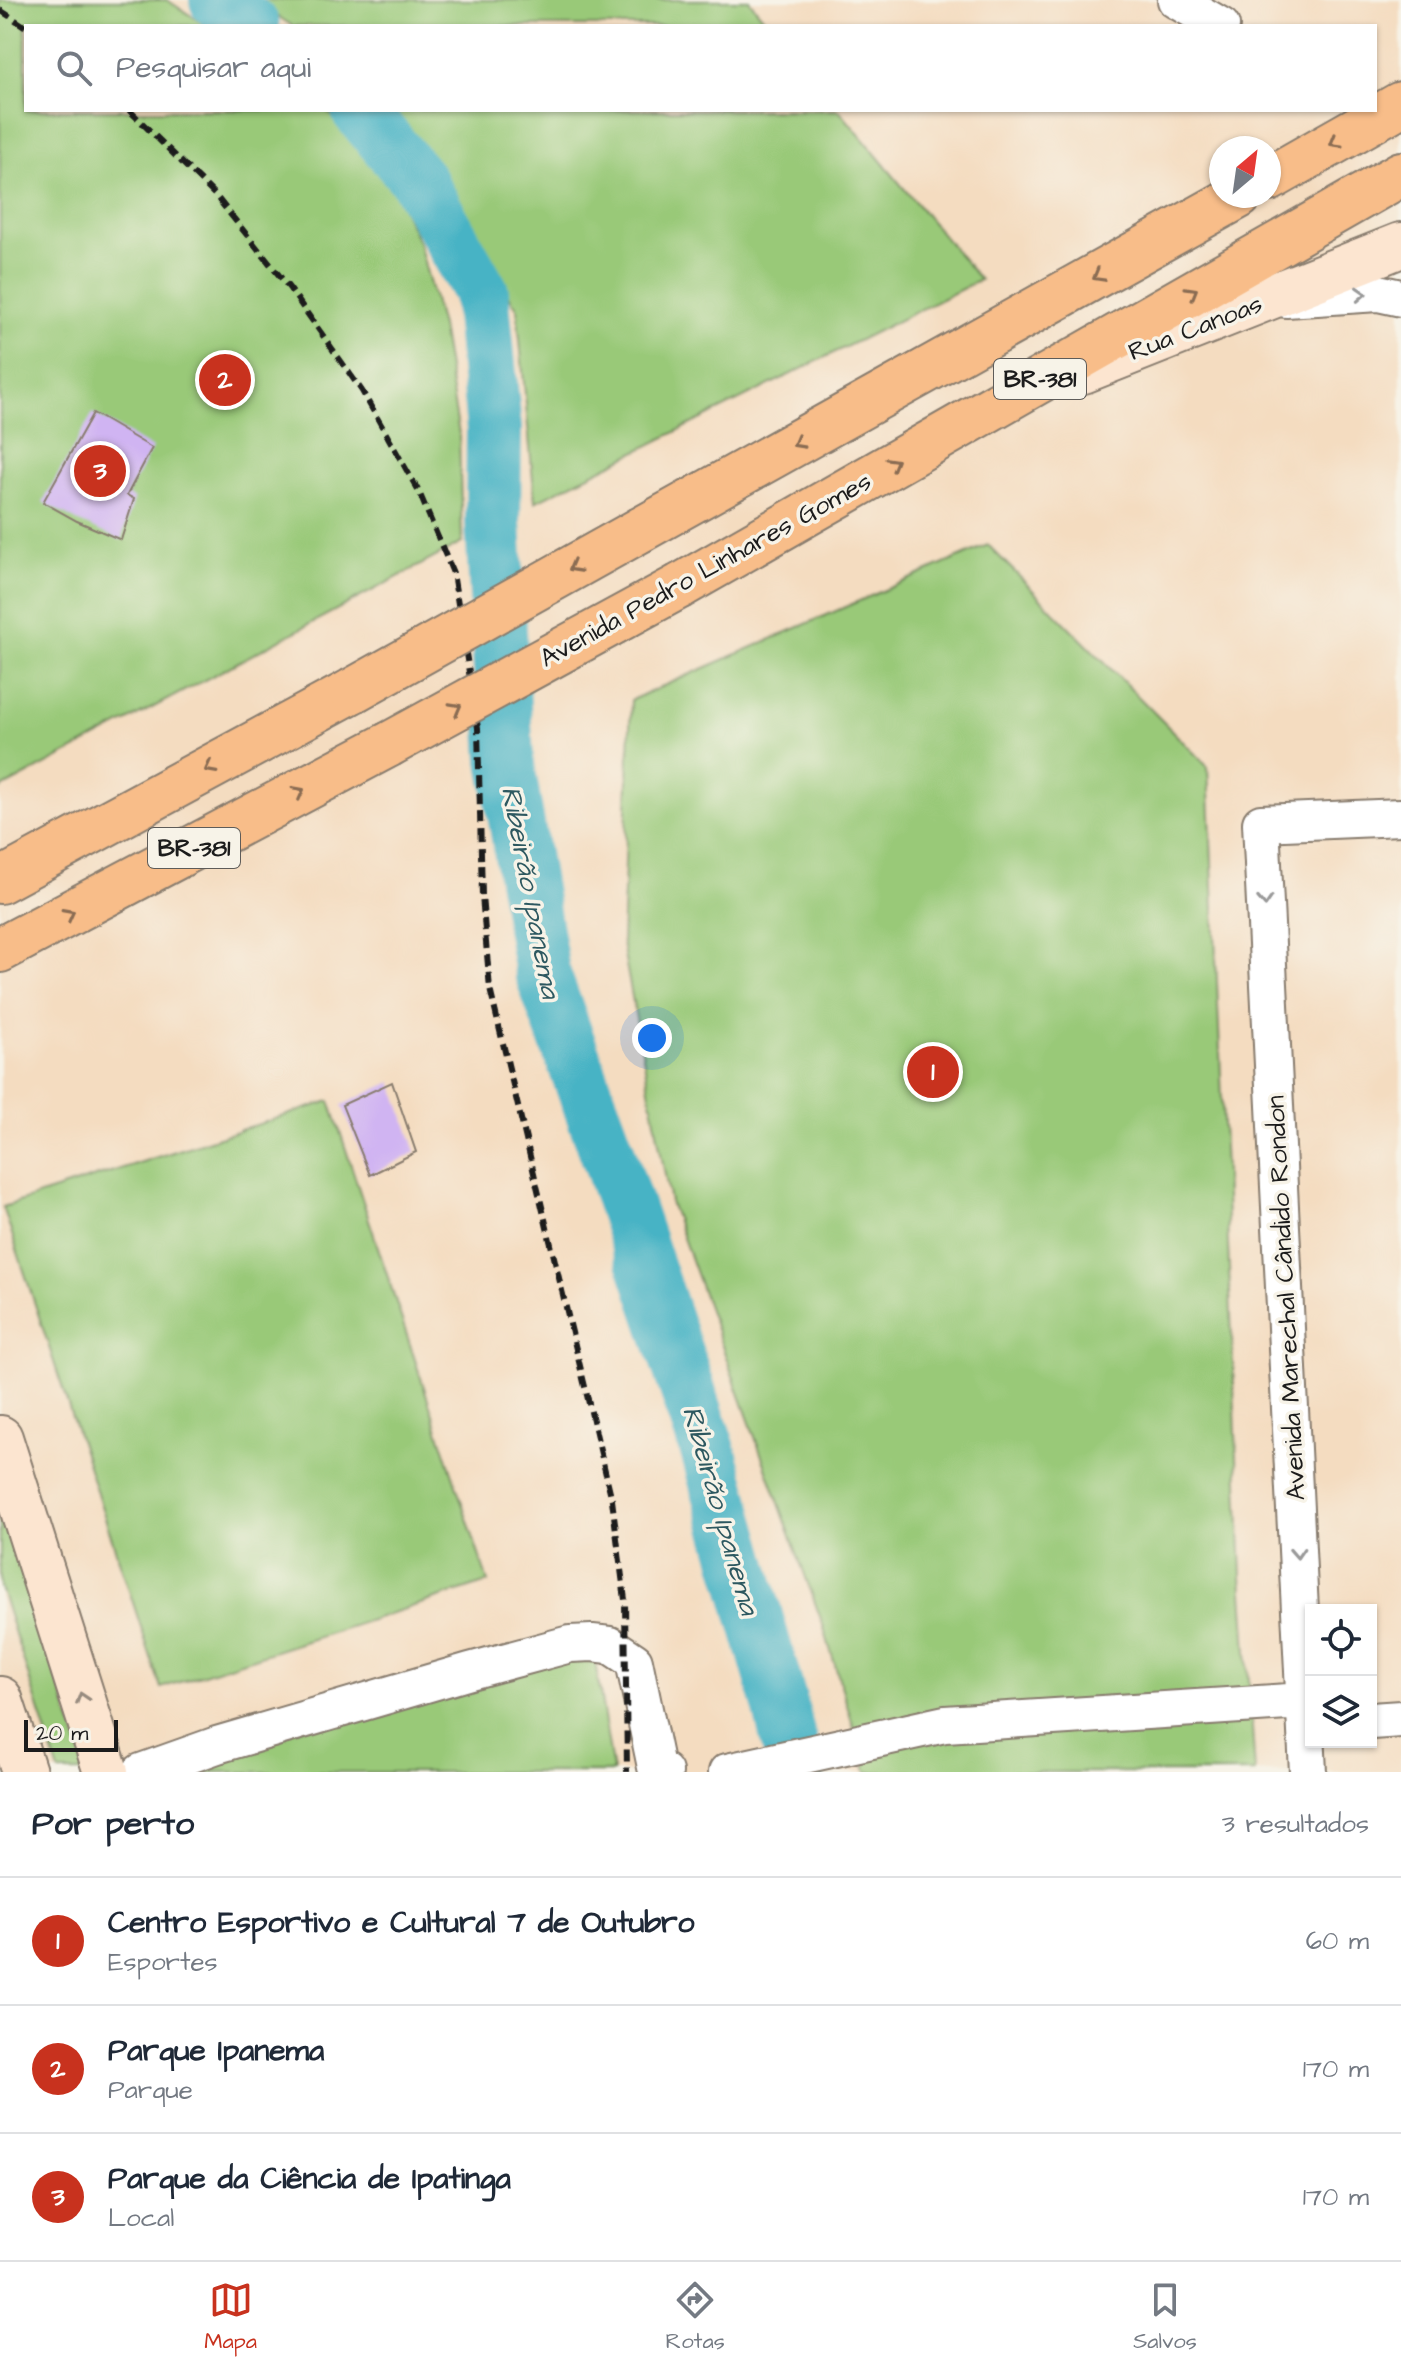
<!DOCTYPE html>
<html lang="pt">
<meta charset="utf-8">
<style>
:root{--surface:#fff;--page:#f6f6f7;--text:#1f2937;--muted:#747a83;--line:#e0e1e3;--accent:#c8321e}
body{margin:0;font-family:"Architects Daughter",sans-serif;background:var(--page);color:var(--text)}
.controls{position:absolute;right:24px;bottom:24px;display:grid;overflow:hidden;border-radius:0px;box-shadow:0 2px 6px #0004}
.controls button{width:72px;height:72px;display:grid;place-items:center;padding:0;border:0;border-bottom:2px solid var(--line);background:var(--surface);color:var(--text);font:40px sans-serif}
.compass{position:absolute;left:1209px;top:136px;width:72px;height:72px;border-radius:50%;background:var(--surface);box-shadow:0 2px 6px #0004;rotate:29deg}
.scale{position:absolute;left:24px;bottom:20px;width:94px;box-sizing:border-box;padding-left:8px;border:4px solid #1c1c1c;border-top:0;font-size:22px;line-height:28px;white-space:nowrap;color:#1c1c1c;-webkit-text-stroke:6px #f7f3e8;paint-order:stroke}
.you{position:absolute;left:652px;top:1038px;width:28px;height:28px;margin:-20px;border:6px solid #fff;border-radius:50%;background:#1a73e8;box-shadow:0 0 0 12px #1a73e833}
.badge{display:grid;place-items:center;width:52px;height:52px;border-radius:50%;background:var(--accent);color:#fff;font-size:26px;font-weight:700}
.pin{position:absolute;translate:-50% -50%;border:4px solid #fff;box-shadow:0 2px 8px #0006}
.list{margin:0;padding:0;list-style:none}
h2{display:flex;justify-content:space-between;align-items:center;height:104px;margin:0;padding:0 32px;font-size:34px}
h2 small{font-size:26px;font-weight:400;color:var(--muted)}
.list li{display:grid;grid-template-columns:52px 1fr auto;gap:24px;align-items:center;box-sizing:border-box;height:128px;padding:0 32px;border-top:2px solid var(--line)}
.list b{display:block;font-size:30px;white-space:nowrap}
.list p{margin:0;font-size:26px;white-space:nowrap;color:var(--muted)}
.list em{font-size:26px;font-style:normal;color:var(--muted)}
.icon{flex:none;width:44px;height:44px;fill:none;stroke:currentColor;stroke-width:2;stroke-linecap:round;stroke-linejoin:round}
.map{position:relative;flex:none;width:1401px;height:1772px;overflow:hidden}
.search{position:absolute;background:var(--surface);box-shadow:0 2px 6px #0004;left:24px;right:24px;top:24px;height:88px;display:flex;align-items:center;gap:20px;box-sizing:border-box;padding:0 28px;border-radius:0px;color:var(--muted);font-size:30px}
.sheet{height:488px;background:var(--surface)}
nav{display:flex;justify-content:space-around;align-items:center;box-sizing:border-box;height:112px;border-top:2px solid var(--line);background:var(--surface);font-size:22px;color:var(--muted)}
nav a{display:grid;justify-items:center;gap:4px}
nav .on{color:var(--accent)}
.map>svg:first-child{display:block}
.green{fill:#99c978;stroke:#5a724a;stroke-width:2}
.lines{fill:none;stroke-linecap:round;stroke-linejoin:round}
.river{stroke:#47b3c5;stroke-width:56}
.building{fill:#d0b4f2}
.street-casing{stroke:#887c6e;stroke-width:40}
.secondary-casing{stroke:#887c6e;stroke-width:48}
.highway-casing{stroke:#887c6e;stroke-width:48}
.street{stroke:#fff;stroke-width:36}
.secondary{stroke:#fce5d0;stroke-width:44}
.highway{stroke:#f8bd89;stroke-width:44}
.rail{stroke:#1c1c1c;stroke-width:6;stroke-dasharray:12 6;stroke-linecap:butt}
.highway-bridge-casing{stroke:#887c6e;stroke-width:48;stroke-linecap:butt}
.highway-bridge{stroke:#f8bd89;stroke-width:44}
.oneway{stroke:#8a6c52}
.oneway2{stroke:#999}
.oneway3{stroke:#978b7f}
.labels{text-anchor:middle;stroke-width:7;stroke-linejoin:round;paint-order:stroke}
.shield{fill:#f7f3e8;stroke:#5e5c59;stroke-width:2}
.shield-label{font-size:24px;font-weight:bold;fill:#1c1c1c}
.street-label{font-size:26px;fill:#1c1c1c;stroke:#f7f3e8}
.water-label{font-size:28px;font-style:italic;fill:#2d5860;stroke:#f7f3e8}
</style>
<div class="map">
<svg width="1401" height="1772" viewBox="0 0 1401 1772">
<rect width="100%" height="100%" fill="#f7f3e8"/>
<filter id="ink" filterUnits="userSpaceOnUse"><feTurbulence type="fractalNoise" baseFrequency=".0125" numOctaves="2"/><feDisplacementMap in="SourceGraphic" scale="16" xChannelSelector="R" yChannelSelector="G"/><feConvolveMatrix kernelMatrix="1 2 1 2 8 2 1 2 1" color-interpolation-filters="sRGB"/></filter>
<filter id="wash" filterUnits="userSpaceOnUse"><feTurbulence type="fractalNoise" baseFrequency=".006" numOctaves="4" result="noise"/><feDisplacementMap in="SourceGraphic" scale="32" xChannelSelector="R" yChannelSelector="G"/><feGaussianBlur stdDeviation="1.8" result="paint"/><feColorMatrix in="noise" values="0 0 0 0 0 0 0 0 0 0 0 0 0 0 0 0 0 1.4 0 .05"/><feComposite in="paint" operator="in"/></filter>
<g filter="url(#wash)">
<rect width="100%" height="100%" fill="#f4dcc0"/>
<!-- green -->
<path class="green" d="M 0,0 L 167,0 L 207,26 L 26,26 L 26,110 L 326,110 L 383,165 L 419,243 L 441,326 L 459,434 L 462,543 L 0,789 Z
M 251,0 L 749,0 L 770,26 L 293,26 Z
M 386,110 L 839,110 L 980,280 L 535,502 L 517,308 Z
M 988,545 L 1208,767 L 1242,1576 L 1255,1772 L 867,1772 L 823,1625 L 670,1202 L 622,943 L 631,700 Z
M 330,1101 L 488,1582 L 161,1688 L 3,1207 Z
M 0,1500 L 87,1772 L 59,1772 L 0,1587 Z
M 592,1643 L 613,1772 L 151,1772 Z"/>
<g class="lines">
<!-- river -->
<path class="river" d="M 217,0 L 252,26
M 359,110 L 418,180 L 481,292 L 494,429 L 493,522 L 506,760 L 542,972 L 611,1162 L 707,1447 L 780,1704 L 796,1772"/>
</g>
<g id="blocks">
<!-- building -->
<path class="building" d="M 93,413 L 152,448 L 127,495 L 134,499 L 121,540 L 77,521 L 43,502 Z
M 392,1082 L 416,1152 L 370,1175 L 342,1105 Z"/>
</g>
</g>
<g filter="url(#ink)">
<use href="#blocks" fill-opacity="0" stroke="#887c6e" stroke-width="2"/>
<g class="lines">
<defs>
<path id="street" d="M 1176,0 L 1221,26
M 1286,299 L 1378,293 L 1401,298
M 1371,1721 L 1401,1719
M 141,1772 L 217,1745 L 470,1671 L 570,1644 L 592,1643 L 610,1645 L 634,1661 L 656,1767 L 664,1772
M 727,1772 L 945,1724 L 1304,1701
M 1308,1772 L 1261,823 L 1401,817"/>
<path id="secondary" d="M 1083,371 L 1401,245
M 0,1438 L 106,1772
M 0,1699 L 24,1772"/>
<path id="highway" d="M 1269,179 L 1401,104
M 642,529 L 1239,196
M 680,586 L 1401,174
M 0,881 L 352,691
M 0,950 L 388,745"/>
</defs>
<!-- street casing -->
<use href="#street" class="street-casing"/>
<!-- secondary casing -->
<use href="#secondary" class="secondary-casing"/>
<!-- highway casing -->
<use href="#highway" class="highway-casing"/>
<!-- street -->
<use href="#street" class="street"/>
<!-- secondary -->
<use href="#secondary" class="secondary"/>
<!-- highway -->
<use href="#highway" class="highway"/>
<!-- rail -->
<path class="rail" d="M 0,10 L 26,27
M 129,110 L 215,195 L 290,289 L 362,391 L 419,492 L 453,573 L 478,728 L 482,896 L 490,989 L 612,1500 L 625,1600 L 627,1772"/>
<defs>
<path id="highway-bridge" d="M 352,691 L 642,529
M 388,745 L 680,586"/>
</defs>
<!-- highway-bridge casing -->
<use href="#highway-bridge" class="highway-bridge-casing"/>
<!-- highway-bridge -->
<use href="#highway-bridge" class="highway-bridge"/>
</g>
<!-- one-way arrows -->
<defs><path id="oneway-chevron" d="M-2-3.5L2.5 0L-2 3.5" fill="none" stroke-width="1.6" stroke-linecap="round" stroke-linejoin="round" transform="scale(2)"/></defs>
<g class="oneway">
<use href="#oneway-chevron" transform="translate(1335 142) rotate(150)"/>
<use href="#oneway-chevron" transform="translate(1098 276) rotate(150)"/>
<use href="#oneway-chevron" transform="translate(1192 292) rotate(-30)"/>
<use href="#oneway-chevron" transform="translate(798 443) rotate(151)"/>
<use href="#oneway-chevron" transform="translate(893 463) rotate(-30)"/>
<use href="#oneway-chevron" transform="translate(574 567) rotate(151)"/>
<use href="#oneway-chevron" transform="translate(456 708) rotate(-29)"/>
<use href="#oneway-chevron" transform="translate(210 768) rotate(152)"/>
<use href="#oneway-chevron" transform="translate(299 792) rotate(-28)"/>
<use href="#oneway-chevron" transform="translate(69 914) rotate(-28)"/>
</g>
<g class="oneway2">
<use href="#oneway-chevron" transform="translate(1361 294) rotate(-3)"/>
<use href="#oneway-chevron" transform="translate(1265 901) rotate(87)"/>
<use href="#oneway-chevron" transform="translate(1297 1553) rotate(87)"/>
</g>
<use class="oneway3" href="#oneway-chevron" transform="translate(82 1698) rotate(-108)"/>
</g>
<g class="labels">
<!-- shield labels -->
<g class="shield">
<rect x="994" y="359" width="92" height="40" rx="6"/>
<rect x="148" y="828" width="92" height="40" rx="6"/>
</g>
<g class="shield-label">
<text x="1040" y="387">BR-381</text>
<text x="194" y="856">BR-381</text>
</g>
<!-- street labels -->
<g class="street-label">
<text transform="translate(1195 327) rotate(-21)" y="9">Rua Canoas</text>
<text transform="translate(705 569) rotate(-29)" y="9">Avenida Pedro Linhares Gomes</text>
<text transform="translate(1285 1298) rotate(-93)" y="9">Avenida Marechal Cândido Rondon</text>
</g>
<!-- water labels -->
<g class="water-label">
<text transform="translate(532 892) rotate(79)" y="10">Ribeirão Ipanema</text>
<text transform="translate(722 1510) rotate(74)" y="10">Ribeirão Ipanema</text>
</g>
</g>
</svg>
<div class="controls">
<button><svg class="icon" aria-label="locate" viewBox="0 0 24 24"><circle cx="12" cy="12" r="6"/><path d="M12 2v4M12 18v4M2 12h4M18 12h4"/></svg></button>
<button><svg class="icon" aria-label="layers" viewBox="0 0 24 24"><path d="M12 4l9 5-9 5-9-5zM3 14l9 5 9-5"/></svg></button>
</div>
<svg class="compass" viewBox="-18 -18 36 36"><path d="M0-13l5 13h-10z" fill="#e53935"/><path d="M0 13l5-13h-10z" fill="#747a83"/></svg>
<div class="scale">20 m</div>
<div class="you"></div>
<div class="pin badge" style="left:933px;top:1072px">1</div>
<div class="pin badge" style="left:225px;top:380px">2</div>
<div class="pin badge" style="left:100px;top:471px">3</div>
<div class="search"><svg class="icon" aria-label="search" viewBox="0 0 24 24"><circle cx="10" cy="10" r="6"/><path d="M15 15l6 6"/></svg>Pesquisar aqui</div>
</div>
<section class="sheet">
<h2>Por perto<small>3 resultados</small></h2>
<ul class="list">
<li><span class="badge">1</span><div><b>Centro Esportivo e Cultural 7 de Outubro</b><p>Esportes</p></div><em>60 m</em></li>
<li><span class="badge">2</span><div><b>Parque Ipanema</b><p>Parque</p></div><em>170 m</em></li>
<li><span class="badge">3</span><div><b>Parque da Ciência de Ipatinga</b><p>Local</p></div><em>170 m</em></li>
</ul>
</section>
<nav>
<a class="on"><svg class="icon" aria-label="map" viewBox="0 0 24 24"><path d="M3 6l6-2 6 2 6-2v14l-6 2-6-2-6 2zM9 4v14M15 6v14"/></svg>Mapa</a>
<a><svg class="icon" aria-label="directions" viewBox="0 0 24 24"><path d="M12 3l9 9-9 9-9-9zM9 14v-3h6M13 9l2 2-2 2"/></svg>Rotas</a>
<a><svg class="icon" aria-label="saved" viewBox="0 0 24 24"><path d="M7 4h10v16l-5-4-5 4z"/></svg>Salvos</a>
</nav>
